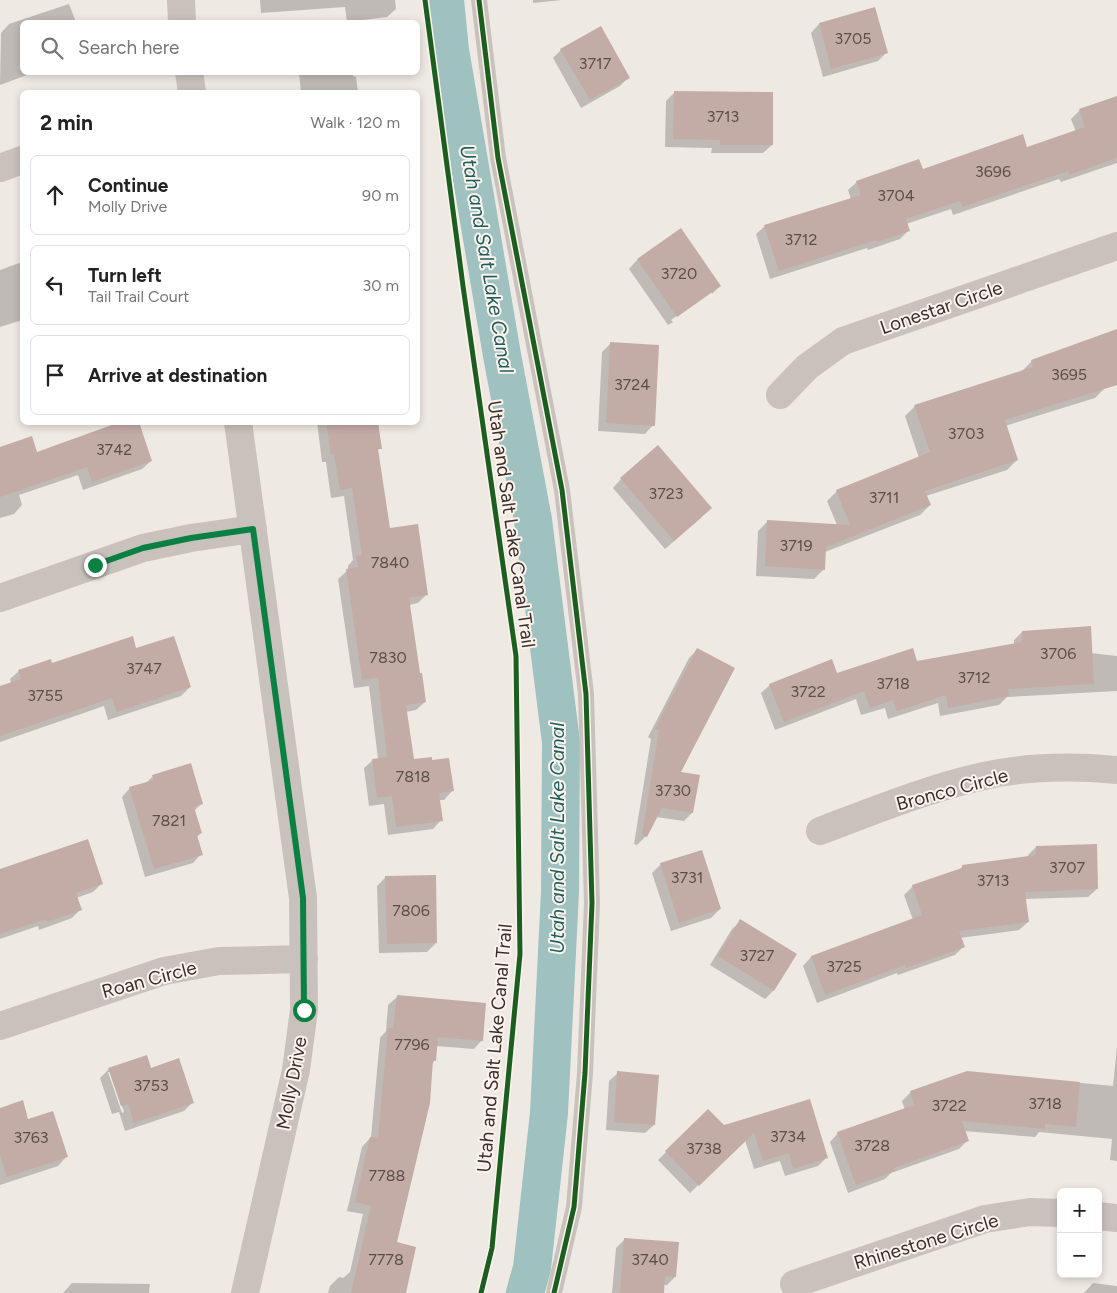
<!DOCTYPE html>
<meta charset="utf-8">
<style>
:root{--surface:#fff;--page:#f6f6f6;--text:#222;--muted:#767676;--line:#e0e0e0}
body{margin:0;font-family:Figtree,sans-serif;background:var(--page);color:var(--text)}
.controls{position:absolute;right:15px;bottom:15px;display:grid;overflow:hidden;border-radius:8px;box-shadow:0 2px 8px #0003}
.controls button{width:45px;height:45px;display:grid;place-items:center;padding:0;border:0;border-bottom:1px solid var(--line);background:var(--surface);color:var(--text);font:25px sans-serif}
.stop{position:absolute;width:15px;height:15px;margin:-11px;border:4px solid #0b8043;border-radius:50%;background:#fff}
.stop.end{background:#0b8043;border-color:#fff;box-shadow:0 1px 5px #0008}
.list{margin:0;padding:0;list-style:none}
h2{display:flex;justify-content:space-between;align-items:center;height:65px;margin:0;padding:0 20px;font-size:21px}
h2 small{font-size:16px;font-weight:400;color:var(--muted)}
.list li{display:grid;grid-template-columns:32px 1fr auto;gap:15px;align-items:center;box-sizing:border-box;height:80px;margin:0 10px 10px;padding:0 10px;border:1px solid var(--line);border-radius:8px}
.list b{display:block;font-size:19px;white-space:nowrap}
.list p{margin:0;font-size:16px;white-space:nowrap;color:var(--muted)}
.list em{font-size:16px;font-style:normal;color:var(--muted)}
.icon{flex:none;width:28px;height:28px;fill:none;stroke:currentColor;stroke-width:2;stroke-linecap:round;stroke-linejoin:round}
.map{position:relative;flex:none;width:1117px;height:1293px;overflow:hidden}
.search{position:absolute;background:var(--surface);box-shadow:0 2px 8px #0003;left:20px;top:20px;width:400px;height:55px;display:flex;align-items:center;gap:12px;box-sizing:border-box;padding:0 18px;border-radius:8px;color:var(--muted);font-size:19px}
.panel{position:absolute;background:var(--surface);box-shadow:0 2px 8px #0003;left:20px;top:90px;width:400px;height:335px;border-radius:8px}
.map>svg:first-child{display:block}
.shadow{fill:#0003;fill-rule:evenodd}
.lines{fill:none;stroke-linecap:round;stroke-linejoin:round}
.canal{stroke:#9fc2c0;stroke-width:38}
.building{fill:#c3aca5}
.service{stroke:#c9c1bc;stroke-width:16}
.minor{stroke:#c9c1bc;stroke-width:28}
.cycleway-casing{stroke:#fbf3ec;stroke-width:8}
.cycleway{stroke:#1b5e20;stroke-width:5}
.route{stroke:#0b8043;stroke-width:6}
.labels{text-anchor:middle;stroke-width:4;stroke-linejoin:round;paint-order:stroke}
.number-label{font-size:16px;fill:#5c4e49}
.street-label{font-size:19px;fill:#3a2e2a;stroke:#fbf3ec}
.water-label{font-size:20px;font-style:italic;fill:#1e5d5d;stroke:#fbf3ec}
</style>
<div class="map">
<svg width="1117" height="1293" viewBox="0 0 1117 1293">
<rect width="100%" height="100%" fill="#efe9e4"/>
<!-- shadow -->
<path class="shadow" d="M 260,0 L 395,0 L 396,9 L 387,17 L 347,22 L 345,7 L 261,13 Z
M 533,0 L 562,0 L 533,3 Z
M 69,4 L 76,22 L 22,22 L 22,72 L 35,72 L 0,85 L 1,33 L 9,24 Z
M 819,24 L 886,53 L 878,61 L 823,77 L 811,33 Z
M 561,50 L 628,78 L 620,86 L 581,108 L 553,58 Z
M 300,72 L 352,72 L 353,76 L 356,77 L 358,92 L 301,92 L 299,74 Z
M 674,93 L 772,145 L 763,153 L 711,153 L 712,148 L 665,147 L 666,101 Z
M 1080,110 L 1117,110 L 1117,163 L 1061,182 L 1059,179 L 953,215 L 951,209 L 906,224 L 908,231 L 900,239 L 868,250 L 867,248 L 770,279 L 756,234 L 765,226 L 851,199 L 848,190 L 857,182 L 922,170 L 1027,148 L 1076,132 L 1071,119 Z
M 680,230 L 720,286 L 712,294 L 712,291 L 671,320 L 673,322 L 668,325 L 629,269 L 637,260 Z
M 22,262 L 22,320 L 0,327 L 0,270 Z
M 1117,331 L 1117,383 L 1105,388 L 1095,398 L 1005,426 L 1017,460 L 1007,470 L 926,496 L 930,505 L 920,515 L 825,552 L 824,569 L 814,579 L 756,576 L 758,531 L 768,521 L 837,525 L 827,501 L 837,491 L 919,458 L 905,416 L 915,406 L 1021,372 L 1032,361 Z
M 611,343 L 653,425 L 645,434 L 598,431 L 602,352 Z
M 317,422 L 377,422 L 380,448 L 377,451 L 389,530 L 426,595 L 418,603 L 409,605 L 419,675 L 425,702 L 416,710 L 406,712 L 413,761 L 452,791 L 444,800 L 438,800 L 441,820 L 433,829 L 388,835 L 384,804 L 369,806 L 364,768 L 373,760 L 378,759 L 369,686 L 354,688 L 338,579 L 348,570 L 348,566 L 353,560 L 344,496 L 331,498 L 326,462 L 322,462 Z
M 0,448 L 36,453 L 151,461 L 142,469 L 83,490 L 78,475 L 19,495 L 22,505 L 14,514 L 0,518 Z
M 621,479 L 702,517 L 665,549 L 613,488 Z
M 1022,632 L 1091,653 L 1117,656 L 1117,691 L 1007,697 L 999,705 L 940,716 L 938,703 L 888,719 L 885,708 L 861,715 L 856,699 L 775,730 L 761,693 L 770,685 L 916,663 L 1014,645 L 1014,640 Z
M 136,650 L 190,687 L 181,696 L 108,720 L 104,706 L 0,742 L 0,687 L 11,683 L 10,679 L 19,671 Z
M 697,650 L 679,773 L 692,813 L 684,821 L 656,817 L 646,836 L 637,845 L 634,844 L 651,739 L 648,737 L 689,658 Z
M 153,776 L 201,804 L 194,811 L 201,833 L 196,838 L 201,854 L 193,863 L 145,877 L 122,797 L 130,788 L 145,784 Z
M 1036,847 L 1097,889 L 1088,897 L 1025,899 L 1028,922 L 1019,930 L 960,938 L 963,947 L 955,955 L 898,975 L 897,973 L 817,1003 L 803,966 L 811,957 L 913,920 L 904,895 L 913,886 L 958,871 L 962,867 L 1028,858 L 1028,855 Z
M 661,864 L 720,909 L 711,918 L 671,931 L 652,873 Z
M 0,870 L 102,883 L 93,892 L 76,898 L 80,910 L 72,918 L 39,930 L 38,926 L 0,939 Z
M 385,878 L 436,943 L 427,952 L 379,953 L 377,886 Z
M 741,921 L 774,990 L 765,999 L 710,965 L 732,929 Z
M 397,997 L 482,1040 L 474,1049 L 436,1046 L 435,1060 L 432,1064 L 395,1243 L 404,1293 L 328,1293 L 330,1286 L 339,1277 L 343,1278 L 350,1272 L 363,1214 L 347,1211 L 362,1147 L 371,1137 L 380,1038 L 386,1031 L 388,1005 Z
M 1117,1047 L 1117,1161 L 1110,1160 L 1112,1139 L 1039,1132 L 1035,1137 L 964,1131 L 968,1140 L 959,1149 L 891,1173 L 885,1179 L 848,1193 L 830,1142 L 838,1133 L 905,1110 L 902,1101 L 910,1093 L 967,1072 L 1113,1086 Z
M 109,1069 L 150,1070 L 193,1102 L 184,1111 L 125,1131 L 119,1112 L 112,1114 L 100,1078 ZM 108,1072 L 111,1072 L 124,1112 L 122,1113 Z
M 618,1073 L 654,1125 L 645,1133 L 606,1130 L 609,1081 Z
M 809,1100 L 826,1158 L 818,1166 L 785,1176 L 780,1161 L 754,1169 L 745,1140 L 690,1193 L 658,1160 L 708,1111 L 724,1127 Z
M 0,1109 L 28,1120 L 66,1157 L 58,1166 L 0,1185 Z
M 625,1239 L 675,1277 L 667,1285 L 663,1285 L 663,1293 L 612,1293 L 616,1248 Z
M 72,1283 L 150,1284 L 149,1293 L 63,1293 Z
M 1093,1283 L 1117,1286 L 1117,1293 L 1084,1293 Z"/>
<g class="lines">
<!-- canal -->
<path class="canal" d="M 445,0 L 450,50 L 502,355 L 533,520 L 561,742 L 560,892 L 549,1113 L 532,1268 L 525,1293"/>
</g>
<!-- building -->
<path class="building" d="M 875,7 L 888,53 L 831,69 L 819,23 Z
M 601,26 L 630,78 L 590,100 L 560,49 Z
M 674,91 L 773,92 L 773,145 L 720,145 L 720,140 L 673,139 Z
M 1117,96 L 1117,158 L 1069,175 L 1068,171 L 962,207 L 960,201 L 906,219 L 910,231 L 877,242 L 876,240 L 779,271 L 764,225 L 861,195 L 856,181 L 919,159 L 923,169 L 1023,134 L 1027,147 L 1085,127 L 1079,109 Z
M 681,228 L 721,286 L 677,317 L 637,259 Z
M 1117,329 L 1117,385 L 1005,420 L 1018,460 L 925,491 L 931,505 L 826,547 L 825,570 L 765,566 L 767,520 L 850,525 L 836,490 L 930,452 L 914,405 L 1033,367 L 1031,360 Z
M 610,342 L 659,345 L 655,426 L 606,423 Z
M 120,422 L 139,422 L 152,461 L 92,482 L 87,467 L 0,497 L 0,447 L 32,436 L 37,452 Z
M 326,422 L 378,422 L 382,449 L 378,449 L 390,528 L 418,524 L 428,595 L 409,598 L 420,673 L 422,673 L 426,702 L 406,705 L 414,759 L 432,757 L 432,760 L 449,758 L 454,791 L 439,793 L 443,821 L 396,827 L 392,796 L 377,798 L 372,759 L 387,757 L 378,678 L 362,680 L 346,569 L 358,567 L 356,556 L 362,555 L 352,488 L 340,490 L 334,454 L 331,454 Z
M 658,445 L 712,508 L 674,541 L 620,478 Z
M 1091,626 L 1094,684 L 1008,689 L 1009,696 L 948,708 L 946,695 L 897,711 L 893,700 L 870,708 L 864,691 L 784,722 L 769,684 L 832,659 L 837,673 L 913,648 L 917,661 L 1022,642 L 1022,631 Z
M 133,636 L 136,648 L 174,636 L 191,687 L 117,712 L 112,698 L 0,736 L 0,686 L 21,679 L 18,670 L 51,659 L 52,663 Z
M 697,648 L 735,668 L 681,772 L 700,775 L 693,813 L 662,808 L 647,837 L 642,835 L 659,730 L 655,729 Z
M 191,763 L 203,804 L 194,807 L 202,833 L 197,835 L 203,855 L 154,869 L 129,787 L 154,780 L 152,775 Z
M 88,839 L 103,884 L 76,893 L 82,910 L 47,922 L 46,919 L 0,934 L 0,869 Z
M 1097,844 L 1098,889 L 1025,892 L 1029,922 L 959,931 L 965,947 L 906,968 L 905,965 L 825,995 L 811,956 L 922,915 L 912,885 L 962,868 L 962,865 L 1036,855 L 1036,846 Z
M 702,850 L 721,909 L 679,923 L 660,863 Z
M 436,875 L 437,943 L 387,944 L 385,876 Z
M 740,919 L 797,954 L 774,991 L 718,956 Z
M 397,995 L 486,1003 L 483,1041 L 438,1037 L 436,1061 L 433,1060 L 430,1103 L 397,1242 L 416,1247 L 406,1293 L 351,1293 L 371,1206 L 355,1202 L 370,1137 L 378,1138 L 388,1028 L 393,1028 Z
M 147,1055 L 151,1068 L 179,1058 L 194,1103 L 134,1123 L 128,1104 L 121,1106 L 108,1068 Z
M 617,1071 L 659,1075 L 655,1125 L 614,1122 Z
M 967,1071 L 1080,1082 L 1076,1127 L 1045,1124 L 1045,1129 L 962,1121 L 969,1141 L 894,1168 L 895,1171 L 856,1185 L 837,1132 L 914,1105 L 910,1091 Z
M 810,1099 L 828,1158 L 793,1169 L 789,1153 L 763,1161 L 754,1133 L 699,1186 L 665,1151 L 708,1109 L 724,1125 Z
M 23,1100 L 28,1119 L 53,1111 L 68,1157 L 7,1177 L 0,1155 L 0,1108 Z
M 624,1238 L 679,1242 L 676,1277 L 665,1276 L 664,1293 L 620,1293 Z"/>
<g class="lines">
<!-- service -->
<path class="service" d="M 479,0 L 498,158 L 562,490 L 586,694 L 592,903 L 585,1073 L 574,1207 L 554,1293"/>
<!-- minor -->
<path class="minor" d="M 181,0 L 182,22
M 189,72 L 192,92
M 0,168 L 22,160
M 780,395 L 807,367 L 843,341 L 1117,246
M 238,422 L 303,898 L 304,1010 L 296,1070 L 245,1293
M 0,598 L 143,548 L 191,538 L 253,529
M 820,831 C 873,811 929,788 984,776 C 1028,766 1073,766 1117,770
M 0,1026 L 164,971 L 219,961 L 304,959
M 1098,1216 L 1117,1218
M 794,1284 L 985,1219 L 1030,1212 L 1061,1213"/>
<defs>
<path id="cycleway" d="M 425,0 L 463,286 L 516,656 L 520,954 L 492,1248 L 481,1293
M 479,0 L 498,158 L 562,490 L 586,694 L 592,903 L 585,1073 L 574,1207 L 554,1293"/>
</defs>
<!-- cycleway casing -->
<use href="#cycleway" class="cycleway-casing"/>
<!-- cycleway -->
<use href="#cycleway" class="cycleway"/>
</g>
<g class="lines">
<!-- route -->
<path class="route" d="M 95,565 L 143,548 L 191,538 L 253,529 L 303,898 L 304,1010"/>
</g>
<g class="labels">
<!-- number labels -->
<g class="number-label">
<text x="853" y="44">3705</text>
<text x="595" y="69">3717</text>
<text x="723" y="122">3713</text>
<text x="993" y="177">3696</text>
<text x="896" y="201">3704</text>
<text x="801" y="245">3712</text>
<text x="679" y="279">3720</text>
<text x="1069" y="380">3695</text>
<text x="632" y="390">3724</text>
<text x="966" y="439">3703</text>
<text x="114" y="455">3742</text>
<text x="666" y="499">3723</text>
<text x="884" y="503">3711</text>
<text x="796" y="551">3719</text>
<text x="390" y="568">7840</text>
<text x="1058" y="659">3706</text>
<text x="388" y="663">7830</text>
<text x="144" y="674">3747</text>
<text x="974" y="683">3712</text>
<text x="893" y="689">3718</text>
<text x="808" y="697">3722</text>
<text x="45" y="701">3755</text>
<text x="413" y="782">7818</text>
<text x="673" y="796">3730</text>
<text x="169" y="826">7821</text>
<text x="1067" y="873">3707</text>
<text x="687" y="883">3731</text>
<text x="993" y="886">3713</text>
<text x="411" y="916">7806</text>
<text x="757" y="961">3727</text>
<text x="844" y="972">3725</text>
<text x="412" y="1050">7796</text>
<text x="151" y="1091">3753</text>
<text x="1045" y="1109">3718</text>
<text x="949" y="1111">3722</text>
<text x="788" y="1142">3734</text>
<text x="31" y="1143">3763</text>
<text x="872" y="1151">3728</text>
<text x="704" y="1154">3738</text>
<text x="387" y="1181">7788</text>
<text x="386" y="1265">7778</text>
<text x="650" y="1265">3740</text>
</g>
<!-- street labels -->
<g class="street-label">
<text transform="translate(941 307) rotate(-19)" y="7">Lonestar Circle</text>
<text transform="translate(512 524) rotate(82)" y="7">Utah and Salt Lake Canal Trail</text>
<text transform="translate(952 789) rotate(-15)" y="7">Bronco Circle</text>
<text transform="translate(149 979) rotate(-15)" y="7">Roan Circle</text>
<text transform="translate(494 1048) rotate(-85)" y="7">Utah and Salt Lake Canal Trail</text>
<text transform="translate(291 1083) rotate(-79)" y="7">Molly Drive</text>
<text transform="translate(926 1241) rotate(-17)" y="7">Rhinestone Circle</text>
</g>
<!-- water labels -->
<g class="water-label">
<text transform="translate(487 259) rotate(80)" y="7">Utah and Salt Lake Canal</text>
<text transform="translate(557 838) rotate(-90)" y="7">Utah and Salt Lake Canal</text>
</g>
</g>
</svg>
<div class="controls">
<button>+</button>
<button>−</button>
</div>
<div class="stop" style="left:304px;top:1010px"></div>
<div class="stop end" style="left:95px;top:565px"></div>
<div class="search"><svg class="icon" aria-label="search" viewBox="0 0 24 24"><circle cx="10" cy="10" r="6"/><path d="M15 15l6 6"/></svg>Search here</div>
<section class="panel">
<h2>2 min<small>Walk · 120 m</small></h2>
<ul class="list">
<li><svg class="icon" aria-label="ahead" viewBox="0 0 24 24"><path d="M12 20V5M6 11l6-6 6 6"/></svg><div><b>Continue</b><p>Molly Drive</p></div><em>90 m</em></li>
<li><svg class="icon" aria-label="left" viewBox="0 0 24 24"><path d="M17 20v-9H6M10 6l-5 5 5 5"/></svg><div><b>Turn left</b><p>Tail Trail Court</p></div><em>30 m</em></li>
<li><svg class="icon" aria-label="arrive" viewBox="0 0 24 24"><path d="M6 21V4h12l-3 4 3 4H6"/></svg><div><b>Arrive at destination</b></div></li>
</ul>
</section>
</div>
